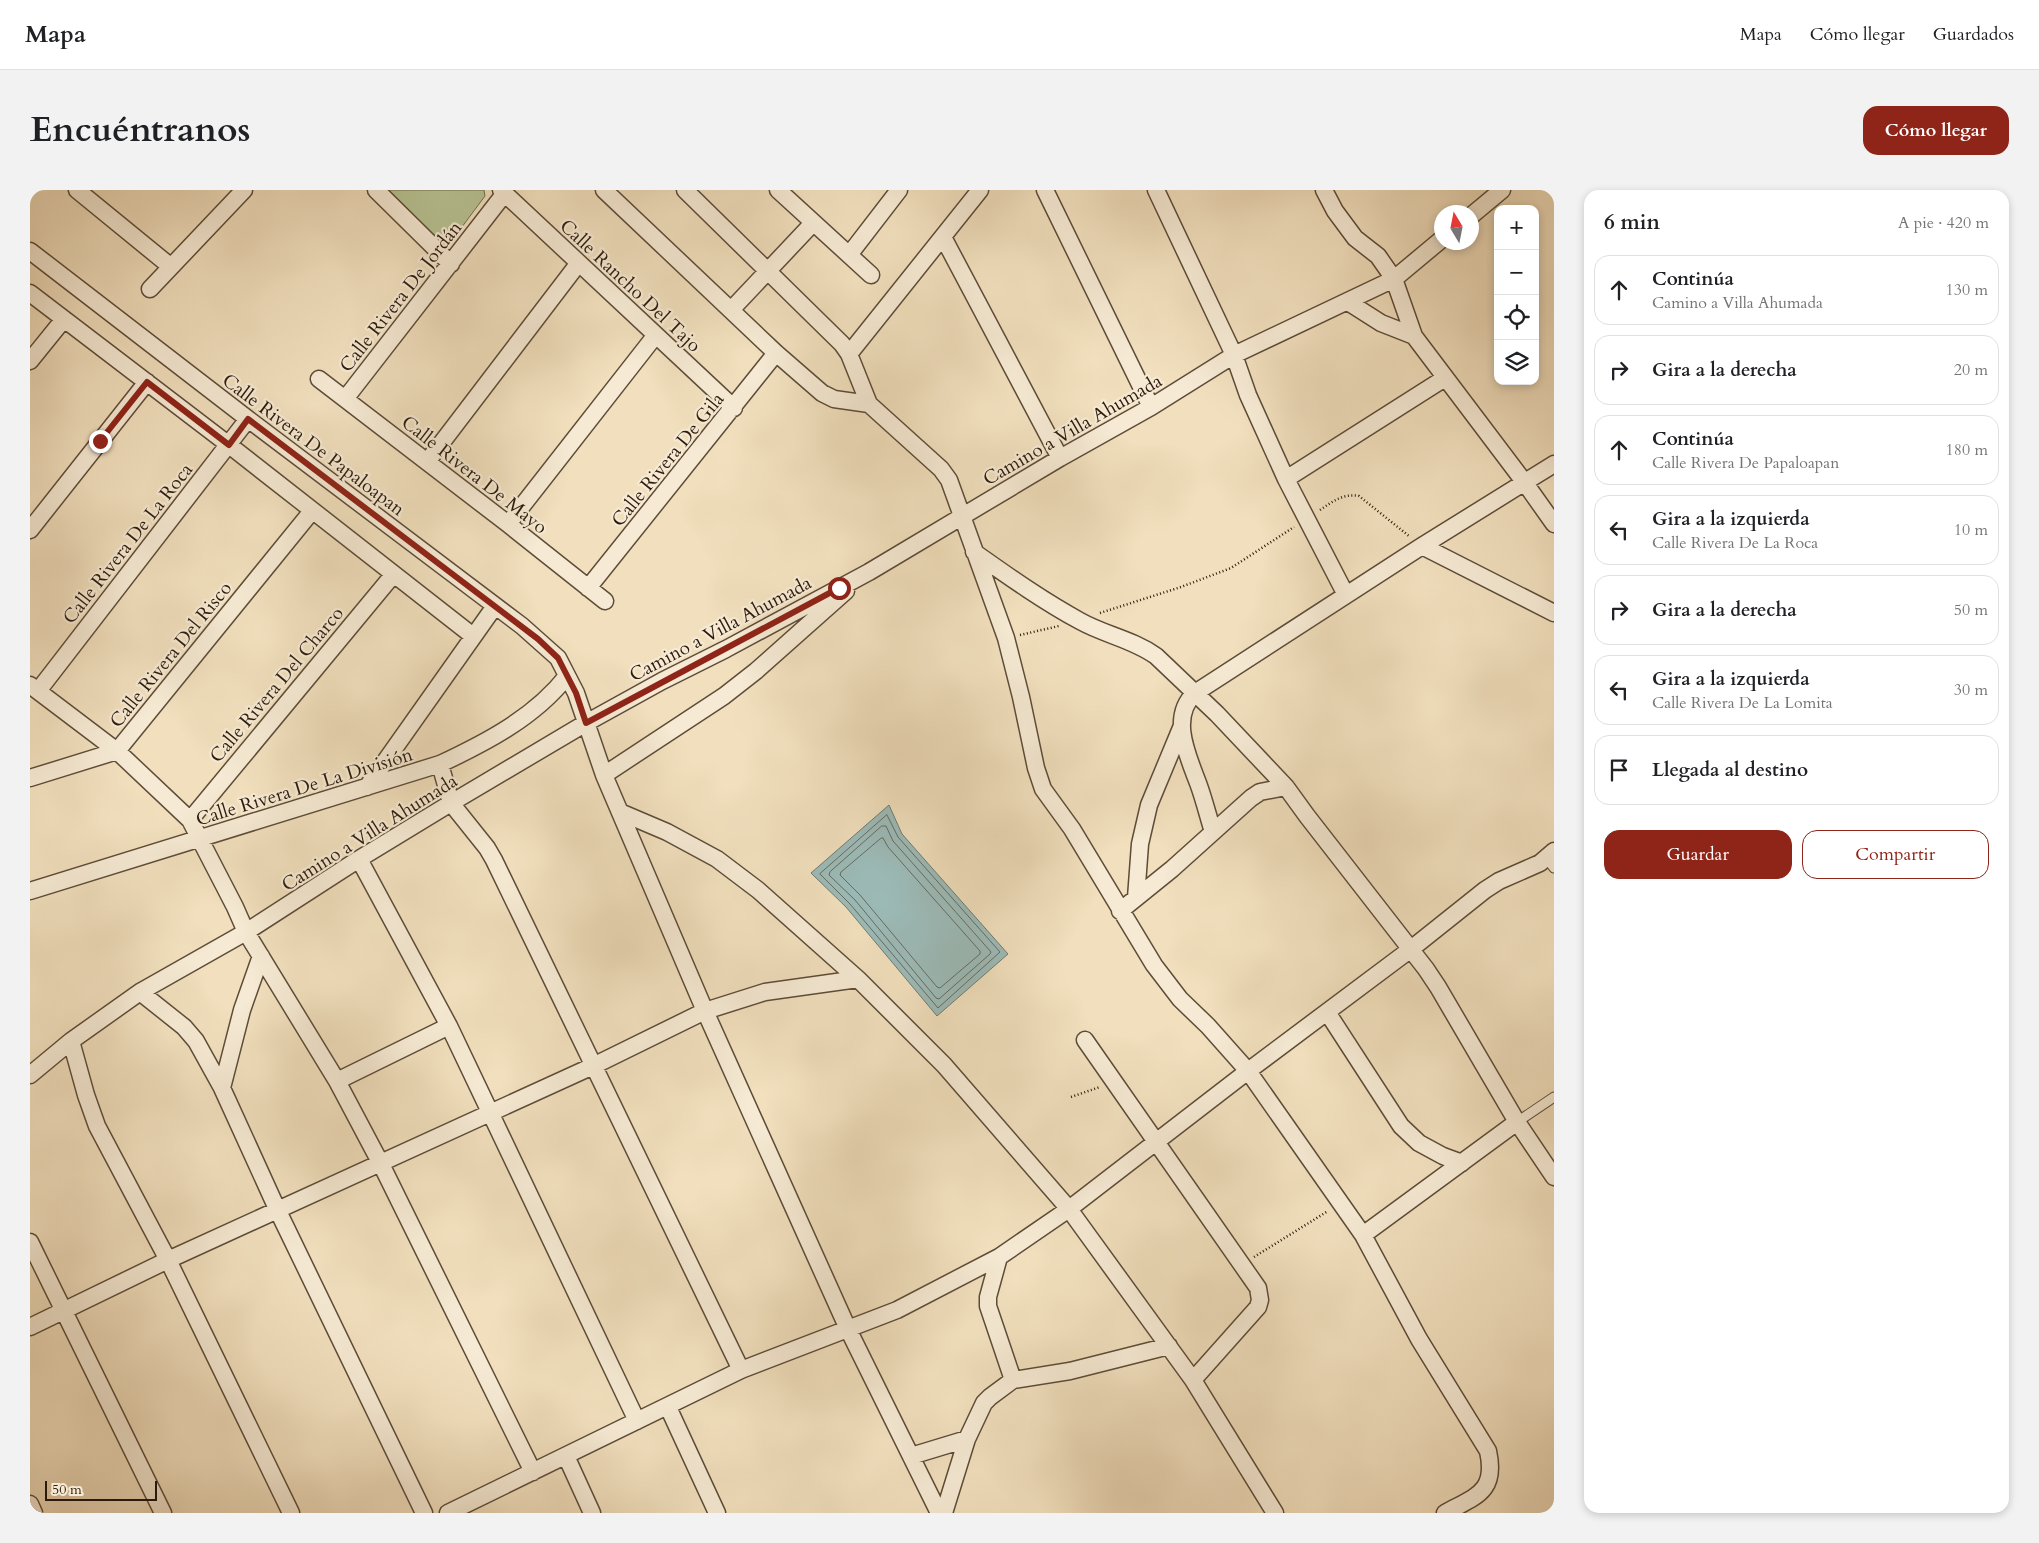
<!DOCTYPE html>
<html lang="es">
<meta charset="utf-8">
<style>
:root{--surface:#fff;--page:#f2f2f2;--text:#202124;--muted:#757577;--line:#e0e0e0;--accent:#8f2418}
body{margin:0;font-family:Cardo,serif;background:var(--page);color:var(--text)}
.controls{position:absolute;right:15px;top:15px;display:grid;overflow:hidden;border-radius:10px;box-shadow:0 2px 8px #0003}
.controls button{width:45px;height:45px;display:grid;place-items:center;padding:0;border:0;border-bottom:1px solid var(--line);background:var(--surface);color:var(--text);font:25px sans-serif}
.compass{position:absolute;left:1404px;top:15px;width:45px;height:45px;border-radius:50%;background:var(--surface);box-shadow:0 2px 8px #0003;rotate:350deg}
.scale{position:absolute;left:15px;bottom:12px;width:112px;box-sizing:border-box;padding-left:5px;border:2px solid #2c1b0c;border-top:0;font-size:14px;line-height:18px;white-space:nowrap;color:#2c1b0c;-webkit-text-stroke:4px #f6ead4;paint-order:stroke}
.stop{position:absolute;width:15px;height:15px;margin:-11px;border:4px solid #8f2418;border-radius:50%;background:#fff}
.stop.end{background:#8f2418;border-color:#fff;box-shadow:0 1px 5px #0008}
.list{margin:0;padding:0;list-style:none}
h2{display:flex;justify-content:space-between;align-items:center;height:65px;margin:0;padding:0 20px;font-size:21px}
h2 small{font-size:16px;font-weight:400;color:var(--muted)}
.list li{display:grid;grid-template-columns:32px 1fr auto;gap:15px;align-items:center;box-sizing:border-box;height:70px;margin:0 10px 10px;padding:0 10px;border:1px solid var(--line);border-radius:15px}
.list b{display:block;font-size:19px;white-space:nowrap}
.list p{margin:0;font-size:16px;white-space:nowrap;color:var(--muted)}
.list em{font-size:16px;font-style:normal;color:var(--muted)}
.actions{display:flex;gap:10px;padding:15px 20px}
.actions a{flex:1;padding:11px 0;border:1px solid var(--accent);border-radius:15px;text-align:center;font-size:18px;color:var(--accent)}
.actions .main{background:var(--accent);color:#fff}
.icon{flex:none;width:28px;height:28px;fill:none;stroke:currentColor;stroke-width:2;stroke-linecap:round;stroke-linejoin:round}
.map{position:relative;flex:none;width:1524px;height:1323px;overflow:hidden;border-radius:15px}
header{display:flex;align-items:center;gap:30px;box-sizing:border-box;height:70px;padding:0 25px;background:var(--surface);border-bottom:1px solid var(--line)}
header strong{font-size:24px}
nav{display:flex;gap:28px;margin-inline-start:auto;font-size:18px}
.intro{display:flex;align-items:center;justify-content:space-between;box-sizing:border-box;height:120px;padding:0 30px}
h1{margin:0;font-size:35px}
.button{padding:12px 22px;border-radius:15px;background:var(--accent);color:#fff;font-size:18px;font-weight:700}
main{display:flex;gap:30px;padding:0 30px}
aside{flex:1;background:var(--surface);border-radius:15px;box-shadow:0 2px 8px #0003}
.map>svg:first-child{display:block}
.green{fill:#b7c293;stroke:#726e50}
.water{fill:#9cbbb8;stroke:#6f7b73}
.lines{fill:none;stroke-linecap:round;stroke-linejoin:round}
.shore{stroke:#646b62;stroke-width:1}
.service-casing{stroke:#5d4c38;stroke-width:11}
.minor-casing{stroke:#5d4c38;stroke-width:19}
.path{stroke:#2c1b0c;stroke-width:2.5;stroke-dasharray:1 2.5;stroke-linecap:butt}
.service{stroke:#f6ead4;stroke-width:9}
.minor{stroke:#f6ead4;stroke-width:16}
.route{stroke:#8f2418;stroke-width:6}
.labels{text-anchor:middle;stroke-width:4.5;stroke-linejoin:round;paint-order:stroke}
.street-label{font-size:19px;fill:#2c1b0c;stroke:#f6ead4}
</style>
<header>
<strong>Mapa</strong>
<nav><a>Mapa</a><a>Cómo llegar</a><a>Guardados</a></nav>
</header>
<div class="intro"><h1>Encuéntranos</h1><a class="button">Cómo llegar</a></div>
<main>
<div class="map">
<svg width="1524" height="1323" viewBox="0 0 1524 1323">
<rect width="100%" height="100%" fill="#f1dfbd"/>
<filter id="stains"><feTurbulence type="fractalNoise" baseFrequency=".004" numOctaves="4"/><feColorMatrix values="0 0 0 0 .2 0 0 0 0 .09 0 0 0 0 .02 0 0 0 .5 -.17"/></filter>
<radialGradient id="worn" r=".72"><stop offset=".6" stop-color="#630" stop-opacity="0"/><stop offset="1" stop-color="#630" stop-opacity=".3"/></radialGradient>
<!-- green -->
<path class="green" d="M 356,0 L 454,0 L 455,6 L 423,49 L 409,52 Z"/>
<!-- water -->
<path class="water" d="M 859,615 L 872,644 L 978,764 L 907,826 L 816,717 L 781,683 Z"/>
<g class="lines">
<!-- shore -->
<path class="shore" d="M 857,625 L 868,647 L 970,762 L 908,818 L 820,714 L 790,684 Z
M 852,636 L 856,636 L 863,651 L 961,762 L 960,764 L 909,809 L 906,808 L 825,710 L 799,685 L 800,682 Z
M 853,648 L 858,657 L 950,761 L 950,764 L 910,798 L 907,797 L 830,705 L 810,685 L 811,682 L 850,649 Z"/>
<defs>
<path id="service" d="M 1517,669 L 1524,678
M 1487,932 L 1524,907"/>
<path id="minor" d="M 47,0 L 140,76
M 346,0 L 421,74
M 471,0 L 704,218
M 574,0 L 746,163 L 792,203 L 804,209 L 839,214 L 911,279 L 919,290 L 976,448 L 991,507 L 1006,578 L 1013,599 L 1042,639 L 1124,775 L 1150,809 L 1178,836 L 1218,881 L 1333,1045 L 1389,1149 L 1458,1261 C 1467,1302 1446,1306 1415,1323
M 655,0 L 812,154 L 819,164 L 839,214
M 748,0 L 841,85
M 1015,0 L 1121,217
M 1126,0 L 1204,165 L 1218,205 L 1256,289 L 1316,405
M 1294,0 L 1305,21 L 1325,48 L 1348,66 L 1364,89 L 1384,146 L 1495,293 L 1524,334
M 1442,25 L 1472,0
M 913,47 L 1030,268
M 0,61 L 218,229 L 492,436 L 528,468 L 546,503 L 574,585 L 675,821 L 818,1139 L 909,1323
M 819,65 L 869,0
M 120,99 L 214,0
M 0,103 L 199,255 L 443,446
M 1318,112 L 1351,133 L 1384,146
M 701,120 L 783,33
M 819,164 L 950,0
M 0,171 L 34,129
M 289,189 L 478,334 L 575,411
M 315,209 L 475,3
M 397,272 L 548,74
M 1256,289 L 1415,188
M 478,334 L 625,146
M 0,340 L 117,192
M 1392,356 L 1524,423
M 944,362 C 978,386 1013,411 1050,431 C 1075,445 1102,449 1126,466 L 1187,524 L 1256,597 L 1277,626 L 1396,779 L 1408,797 L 1487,932 L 1524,987
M 558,398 L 746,163
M 0,495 L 87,561 L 160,630 L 205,717 L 216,742 L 307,891 L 351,974 L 503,1282
M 8,501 L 218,229
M 410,574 L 421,613 L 457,658 L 464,670 L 711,1180
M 574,585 L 694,506 L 726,481 L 816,401
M 0,588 L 87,561 L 282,321
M 337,597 L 465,416
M 590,622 L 637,642 L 687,669 L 728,700 L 828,789 L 914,875 L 1039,1019 L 1163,1190 L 1245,1323
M 160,630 L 363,385
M 1183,642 C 1178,626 1174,609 1168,593 C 1158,566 1139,527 1165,503 L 1392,356 L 1524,274
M 329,669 L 419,836 L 607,1231
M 0,701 L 410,574 C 457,552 505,527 537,486
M 1106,708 L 1110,654 L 1119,615 L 1151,538
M 1090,721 L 1142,679 L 1221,608 L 1230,602 L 1256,597
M 110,802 L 154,837 L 166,851 L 192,898 L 248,1021 L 394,1323
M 1297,822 L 1371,936 L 1389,953 L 1413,966 L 1432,973
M 1055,850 L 1228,1098 L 1230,1110 L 1228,1117 L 1163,1190
M 41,851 L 56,905 L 67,936 L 138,1070 L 261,1323
M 0,885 L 41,851 L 110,802 L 216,742 L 329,669 L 421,613 L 556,533 L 632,491 L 696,459 L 839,382 L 1030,268 L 1121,217 L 1204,165 L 1364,89 L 1412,49
M 307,891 L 419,836
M 192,898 L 212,820 L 231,766
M 1333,1045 L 1487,932
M 0,1052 L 133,1323
M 969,1067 L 958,1107 L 958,1116 L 983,1190
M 0,1137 L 138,1070 L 563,876 L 675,821 L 735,802 L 828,789
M 638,1217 L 687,1323
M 536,1266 L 562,1323
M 881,1266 L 937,1249
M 0,1314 L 4,1323
M 418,1323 L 711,1180 L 867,1120 L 969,1067 L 1039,1019 L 1218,881 L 1381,759 L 1455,700 L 1469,691 L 1510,673 L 1524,661
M 914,1323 L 937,1249 L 954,1213 L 960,1207 L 983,1190 L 1040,1181 L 1139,1156"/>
</defs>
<!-- service casing -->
<use href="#service" class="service-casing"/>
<!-- minor casing -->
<use href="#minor" class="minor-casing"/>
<!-- path -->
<path class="path" d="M 1290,320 C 1302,312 1313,303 1329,306 L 1379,346
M 1070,423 L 1151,397 L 1201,378 L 1264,337
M 990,445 L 1029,436
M 1041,907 L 1070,897
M 1224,1067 L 1298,1021"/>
<!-- service -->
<use href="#service" class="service"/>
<!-- minor -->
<use href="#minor" class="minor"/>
</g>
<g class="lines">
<!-- route -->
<path class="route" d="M 70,251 L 117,192 L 199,255 L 218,229 L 508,449 L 528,468 L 546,503 L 556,533 L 809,398"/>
</g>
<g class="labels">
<!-- street labels -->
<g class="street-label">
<text transform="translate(601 95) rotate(43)" y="7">Calle Rancho Del Tajo</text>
<text transform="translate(370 106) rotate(-52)" y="7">Calle Rivera De Jordán</text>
<text transform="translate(1042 239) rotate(-30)" y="7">Camino a Villa Ahumada</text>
<text transform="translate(284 254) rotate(37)" y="7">Calle Rivera De Papaloapan</text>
<text transform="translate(637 269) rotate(-51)" y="7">Calle Rivera De Gila</text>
<text transform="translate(445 284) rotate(38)" y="7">Calle Rivera De Mayo</text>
<text transform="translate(97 353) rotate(-52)" y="7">Calle Rivera De La Roca</text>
<text transform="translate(690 438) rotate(-28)" y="7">Camino a Villa Ahumada</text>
<text transform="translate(140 464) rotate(-51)" y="7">Calle Rivera Del Risco</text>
<text transform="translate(246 494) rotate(-50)" y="7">Calle Rivera Del Charco</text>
<text transform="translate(274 596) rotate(-17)" y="7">Calle Rivera De La División</text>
<text transform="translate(339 642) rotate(-32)" y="7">Camino a Villa Ahumada</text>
</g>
</g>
<rect width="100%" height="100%" filter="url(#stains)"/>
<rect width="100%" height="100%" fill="url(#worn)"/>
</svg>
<div class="controls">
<button>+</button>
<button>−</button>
<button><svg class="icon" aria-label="locate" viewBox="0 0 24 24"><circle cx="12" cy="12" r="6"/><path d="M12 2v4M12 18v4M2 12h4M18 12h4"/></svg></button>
<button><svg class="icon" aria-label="layers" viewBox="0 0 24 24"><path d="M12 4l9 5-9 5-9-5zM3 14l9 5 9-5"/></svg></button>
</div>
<svg class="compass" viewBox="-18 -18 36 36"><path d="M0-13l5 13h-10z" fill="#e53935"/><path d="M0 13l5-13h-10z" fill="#757577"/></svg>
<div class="scale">50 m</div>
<div class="stop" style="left:809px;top:398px"></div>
<div class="stop end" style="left:70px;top:251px"></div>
</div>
<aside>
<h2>6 min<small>A pie · 420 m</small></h2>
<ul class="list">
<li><svg class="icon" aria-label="ahead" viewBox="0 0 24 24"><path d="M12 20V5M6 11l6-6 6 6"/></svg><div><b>Continúa</b><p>Camino a Villa Ahumada</p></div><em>130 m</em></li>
<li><svg class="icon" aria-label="right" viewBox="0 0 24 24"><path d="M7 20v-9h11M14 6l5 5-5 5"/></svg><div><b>Gira a la derecha</b></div><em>20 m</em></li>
<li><svg class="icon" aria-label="ahead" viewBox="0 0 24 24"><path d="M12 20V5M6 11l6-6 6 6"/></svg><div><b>Continúa</b><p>Calle Rivera De Papaloapan</p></div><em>180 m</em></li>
<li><svg class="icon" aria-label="left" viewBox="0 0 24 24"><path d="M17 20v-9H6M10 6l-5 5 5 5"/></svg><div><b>Gira a la izquierda</b><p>Calle Rivera De La Roca</p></div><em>10 m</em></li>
<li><svg class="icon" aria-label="right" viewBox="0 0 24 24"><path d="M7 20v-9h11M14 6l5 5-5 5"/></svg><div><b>Gira a la derecha</b></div><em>50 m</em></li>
<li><svg class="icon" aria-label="left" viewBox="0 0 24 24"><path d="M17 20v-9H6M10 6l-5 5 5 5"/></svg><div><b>Gira a la izquierda</b><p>Calle Rivera De La Lomita</p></div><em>30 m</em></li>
<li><svg class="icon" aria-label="arrive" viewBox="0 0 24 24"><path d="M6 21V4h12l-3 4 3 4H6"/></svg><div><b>Llegada al destino</b></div></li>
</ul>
<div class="actions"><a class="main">Guardar</a><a>Compartir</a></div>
</aside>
</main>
